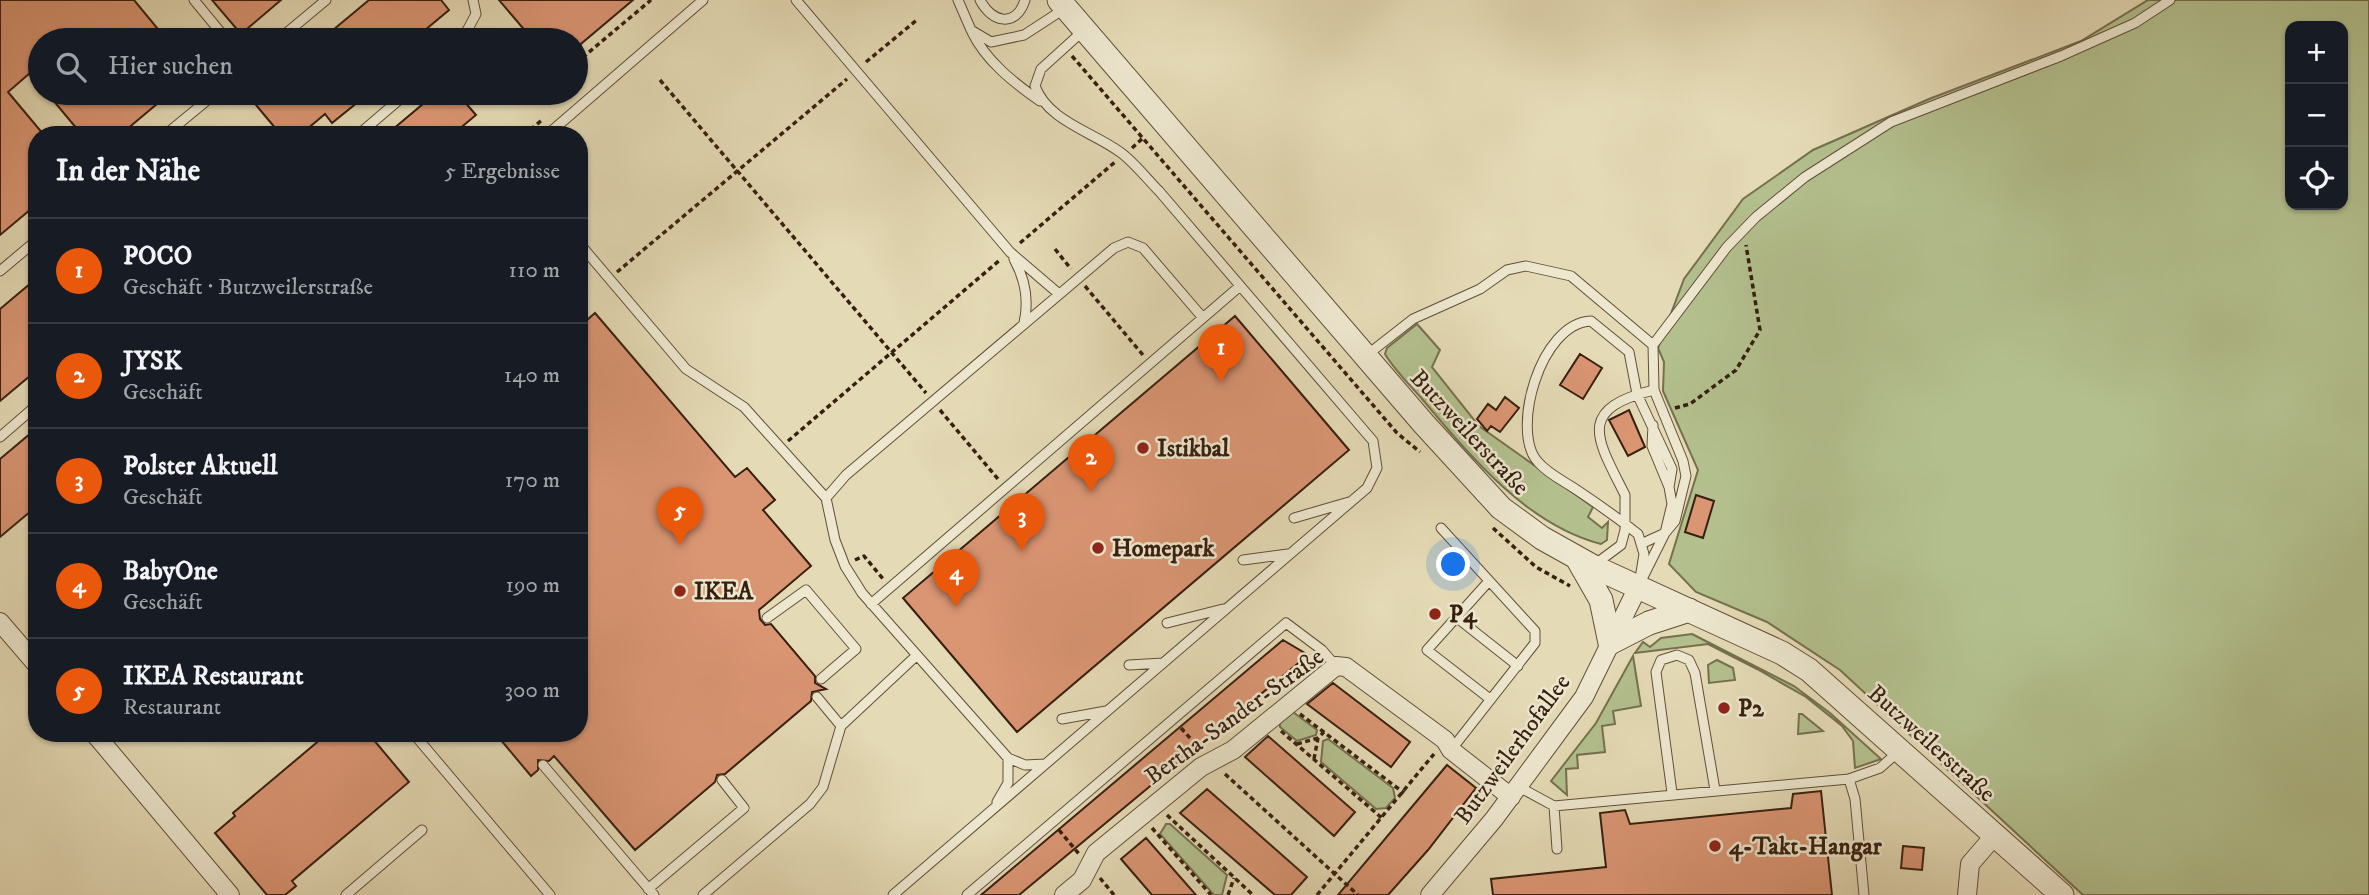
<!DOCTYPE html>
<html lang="de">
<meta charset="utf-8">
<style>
:root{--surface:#171b24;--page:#20242c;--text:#f1f3f6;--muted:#9ea1a6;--line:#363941;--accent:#ea580c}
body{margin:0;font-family:"IM FELL DW Pica",serif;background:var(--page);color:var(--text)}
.controls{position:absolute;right:21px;top:21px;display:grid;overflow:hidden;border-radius:14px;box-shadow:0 2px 5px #0004}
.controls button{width:63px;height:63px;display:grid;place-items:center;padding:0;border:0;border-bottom:2px solid var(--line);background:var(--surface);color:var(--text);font:35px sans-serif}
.you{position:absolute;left:1454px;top:565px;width:24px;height:24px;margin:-18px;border:5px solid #fff;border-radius:50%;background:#1a73e8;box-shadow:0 0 0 10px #1a73e833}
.badge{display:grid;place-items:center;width:46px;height:46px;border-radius:50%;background:var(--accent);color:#fff;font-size:23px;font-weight:700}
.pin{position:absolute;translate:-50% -58px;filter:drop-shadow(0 2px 4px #0008)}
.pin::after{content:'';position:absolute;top:37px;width:24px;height:21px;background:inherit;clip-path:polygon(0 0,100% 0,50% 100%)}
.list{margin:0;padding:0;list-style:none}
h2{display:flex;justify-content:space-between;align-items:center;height:91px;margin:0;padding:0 28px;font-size:30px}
h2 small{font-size:23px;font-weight:400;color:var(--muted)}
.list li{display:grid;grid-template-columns:46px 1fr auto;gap:21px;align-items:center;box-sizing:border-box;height:105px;padding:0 28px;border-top:2px solid var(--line)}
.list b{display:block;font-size:26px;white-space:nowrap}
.list p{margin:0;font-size:23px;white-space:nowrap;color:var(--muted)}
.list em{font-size:23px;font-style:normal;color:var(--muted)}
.icon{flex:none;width:38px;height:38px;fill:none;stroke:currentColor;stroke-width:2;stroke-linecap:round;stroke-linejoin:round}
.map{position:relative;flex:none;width:2369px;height:895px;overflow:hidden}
.search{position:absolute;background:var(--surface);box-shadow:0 2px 5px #0004;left:28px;top:28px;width:560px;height:77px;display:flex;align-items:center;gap:18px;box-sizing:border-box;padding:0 24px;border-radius:38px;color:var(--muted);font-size:26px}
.panel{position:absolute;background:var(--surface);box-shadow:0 2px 5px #0004;left:28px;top:126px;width:560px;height:616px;border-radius:28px}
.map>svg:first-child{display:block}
.green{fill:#b3c08e;stroke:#75704e;stroke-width:2;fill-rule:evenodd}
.building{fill:#da9573;stroke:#371f0f;stroke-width:2}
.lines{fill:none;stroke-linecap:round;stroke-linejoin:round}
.service-casing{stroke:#624e38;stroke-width:11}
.minor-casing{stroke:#624e38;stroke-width:20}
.tertiary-casing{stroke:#624e38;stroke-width:25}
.path{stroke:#371f0f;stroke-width:3.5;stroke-dasharray:5 3.5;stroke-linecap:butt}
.service{stroke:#ede7cf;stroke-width:9}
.minor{stroke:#ede7cf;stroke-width:18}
.tertiary{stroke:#ede7cf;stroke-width:23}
.poi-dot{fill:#8f2418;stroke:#ede7cf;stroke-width:2.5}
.labels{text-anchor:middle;stroke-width:5;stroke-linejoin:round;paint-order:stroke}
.street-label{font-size:24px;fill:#371f0f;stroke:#ede7cf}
.poi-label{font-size:24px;font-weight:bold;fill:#371f0f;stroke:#ede7cf;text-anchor:start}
</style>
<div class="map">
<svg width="2369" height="895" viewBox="0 0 2369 895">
<rect width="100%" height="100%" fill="#e4dab5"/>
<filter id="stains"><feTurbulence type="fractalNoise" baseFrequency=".00286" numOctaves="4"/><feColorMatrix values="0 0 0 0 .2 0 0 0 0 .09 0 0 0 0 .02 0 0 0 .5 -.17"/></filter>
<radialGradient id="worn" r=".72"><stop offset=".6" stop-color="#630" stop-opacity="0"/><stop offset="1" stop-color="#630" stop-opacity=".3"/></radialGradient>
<!-- green -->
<path class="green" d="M 2148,0 L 2369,0 L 2369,895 L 2083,895 L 1840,670 L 1767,622 L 1696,592 L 1669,564 L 1698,470 L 1663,391 L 1664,362 L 1658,348 L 1684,279 L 1743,199 L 1813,150 L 1929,99 L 2081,41 ZM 2290,26 L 2343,26 L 2343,205 L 2290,205 Z
M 1417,324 L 1440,350 L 1432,367 L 1479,426 L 1593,507 L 1588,517 L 1602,528 L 1608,522 L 1607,540 L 1601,544 C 1527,525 1470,456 1423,400 C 1410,385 1395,371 1385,354 L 1387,348 Z
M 1692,634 L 1794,686 L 1830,713 L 1881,759 L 1855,768 L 1853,741 L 1842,726 L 1806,697 L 1757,669 L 1708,644 L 1635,653 L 1643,642 L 1650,647 L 1661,638 Z
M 1633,656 L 1641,706 L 1613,711 L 1615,724 L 1602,726 L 1605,752 L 1577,755 L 1578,768 L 1566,769 L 1567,795 L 1551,781 L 1596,723 Z
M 1717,660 L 1733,668 L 1735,680 L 1709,683 L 1708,665 Z
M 1293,712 L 1317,730 L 1316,735 L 1297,741 L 1280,727 L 1280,722 Z
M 1799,714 L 1802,714 L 1823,731 L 1798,734 Z
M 1328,739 L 1393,788 L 1395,798 L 1386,808 L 1376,809 L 1321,762 L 1323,741 Z
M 1166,824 L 1170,824 L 1227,875 L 1222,895 L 1214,895 L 1160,834 Z"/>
<!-- building -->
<path class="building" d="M 0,0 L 134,0 L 167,40 L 40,40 L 40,85 L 30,73 L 8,92 L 44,135 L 37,135 L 37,204 L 0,235 Z
M 212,0 L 281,0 L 241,34 Z
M 369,0 L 441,0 L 449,10 L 413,40 L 321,40 Z
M 499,0 L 633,0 L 576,48 L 576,40 L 533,40 Z
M 47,93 L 170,93 L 120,135 L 82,135 Z
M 258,93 L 369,93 L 332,123 L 325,114 L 300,135 L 281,135 L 251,99 Z
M 436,93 L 457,93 L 476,115 L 452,135 L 386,135 Z
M 37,278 L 37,370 L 0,401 L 0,309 Z
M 595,313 L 735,477 L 747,468 L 775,500 L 763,510 L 811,566 L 759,610 L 760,619 L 765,625 L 771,624 L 815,676 L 815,683 L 826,689 L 812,692 L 811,701 L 725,774 L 717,775 L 715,782 L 635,850 L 554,756 L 549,761 L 538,760 L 538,770 L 531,776 L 495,733 L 579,733 L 579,327 Z
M 1235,316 L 1349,450 L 1017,732 L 903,598 Z
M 1580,354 L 1602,368 L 1583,399 L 1560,385 Z
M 1505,397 L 1519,408 L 1500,432 L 1491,426 L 1487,431 L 1477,419 L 1488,404 L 1496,410 Z
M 1629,410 L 1645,447 L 1628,456 L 1609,420 Z
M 37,428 L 37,506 L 0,537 L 0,459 Z
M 1696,495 L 1714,501 L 1703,538 L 1685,532 Z
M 1283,640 L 1308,655 L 1019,895 L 981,895 Z
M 1333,683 L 1410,742 L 1391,767 L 1307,704 Z
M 328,733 L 368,733 L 409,782 L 292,881 L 296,886 L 285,895 L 267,895 L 215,833 L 235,816 L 233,813 Z
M 1268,736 L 1355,812 L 1334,836 L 1245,757 Z
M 1447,765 L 1476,788 L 1428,850 L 1388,895 L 1338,895 Z
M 1207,789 L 1307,877 L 1291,895 L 1275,895 L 1180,813 Z
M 1821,791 L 1832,895 L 1493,895 L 1491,879 L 1606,867 L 1600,813 L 1625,810 L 1630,824 L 1791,808 L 1793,794 Z
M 1146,838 L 1196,895 L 1152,895 L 1121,859 Z
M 1903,846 L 1924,848 L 1922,870 L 1901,868 Z"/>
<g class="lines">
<defs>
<path id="service" d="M 194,0 L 227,40
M 796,0 L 1010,252 L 1059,294
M 958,0 L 971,30 L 991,42 L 1024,35 L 1064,9
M 980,0 C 992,23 1016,28 1025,0
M 972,32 C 986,61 1014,83 1040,101
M 278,40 L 326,0
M 462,40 L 476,14 L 473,0
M 165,135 L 216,93
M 358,135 L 407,93
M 547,135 L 703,0
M 579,243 L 686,369 L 744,407 L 826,498 L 835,540 L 845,566 L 862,593 L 1008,758 L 1025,765 L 1045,764
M 1014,259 C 1025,279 1029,301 1024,323
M 0,271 L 37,240
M 1591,321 L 1629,352 L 1637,394 L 1672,469 L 1669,487 L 1672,504 L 1665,533 L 1639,585 L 1644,554 L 1638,534 C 1619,519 1598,504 1577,490 C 1564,481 1548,474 1538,462 C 1510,432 1540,323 1591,321 Z
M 1653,345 L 1727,247 L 1756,217 L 1805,177 L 1891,122 L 2061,56 L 2135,23 L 2170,0
M 1367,355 L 1413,319 L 1480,289 L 1507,270 L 1526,266 L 1571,276 L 1653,345 L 1654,390 L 1683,461 L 1686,476 L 1675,521 L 1665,533 L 1643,543
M 1653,425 L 1652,446 L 1669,487
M 0,437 L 37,405
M 826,498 L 846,475 L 1114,248 L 1128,242 L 1143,248 L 1203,318
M 1294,518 L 1349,502
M 1441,528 L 1535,631 L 1535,643 L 1451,750
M 1243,560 L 1288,554
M 1594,565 L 1621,545 L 1625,530 L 1625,495 C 1597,439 1575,409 1654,390
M 1489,581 L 1427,650 L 1490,699
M 871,604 L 1240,286
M 1456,617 L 1518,666
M 767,618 L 806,590 L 856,649 L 821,679
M 1167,623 L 1223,609
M 1129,665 L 1163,663
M 817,697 L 841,726
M 1062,719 L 1106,711
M 413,733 L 550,895
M 543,765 L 654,895
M 1849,779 L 1880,768 L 1898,752
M 1519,787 L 1554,806 L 1849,779 L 1855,799 L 1864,895
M 1672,793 L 1656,672 L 1661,660 L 1677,655 L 1689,660 L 1695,673 L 1715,790
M 997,802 L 1008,783 L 1008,758
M 1554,806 L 1557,849
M 648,889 L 744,808 L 722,780
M 346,895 L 422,830
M 703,895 L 810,804 L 823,787 L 841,726 L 916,656
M 893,895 L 1367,488 L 1377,468 L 1373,441 L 1159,191 C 1147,179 1134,162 1120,152 C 1091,131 1048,121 1035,86 L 1041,69 L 1084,30
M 967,895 L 1286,623 L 1322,650 L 1336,666"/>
<path id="minor" d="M 0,622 L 37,665
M 94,733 L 230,895
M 1064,895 L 1082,880 L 1096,853 L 1201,767 L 1233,750 L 1336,666 L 1346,667 L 1445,740 L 1451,750 L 1511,797
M 1430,895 L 1494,819 L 1584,697 L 1639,585
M 1967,895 L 1970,864 L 1995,835"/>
<path id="tertiary" d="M 1059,0 L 1424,424 L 1501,508 L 1542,538 L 1592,566 L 1782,653 L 1809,670 L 2062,895
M 1577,558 L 1601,600 L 1610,643 L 1649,623 L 1689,610"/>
</defs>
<!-- service casing -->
<use href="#service" class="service-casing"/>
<!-- minor casing -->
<use href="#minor" class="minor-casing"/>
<!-- tertiary casing -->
<use href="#tertiary" class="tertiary-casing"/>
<!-- path -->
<path class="path" d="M 1072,56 L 1397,433 L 1420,452
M 866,62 L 918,19
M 576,63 L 651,0
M 660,80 L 926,393
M 524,135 L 542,120
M 1132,148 L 1143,138
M 1020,243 L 1115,162
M 1055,249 L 1071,269
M 617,272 L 847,79
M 1085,286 L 1143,355
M 1675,408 L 1690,404 L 1736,370 L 1760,330 L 1746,245
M 940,410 L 998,479
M 788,441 L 1001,259
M 1493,528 L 1536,567 L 1570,586
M 855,560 L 864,556 L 884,580
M 1300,714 L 1404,793
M 1181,728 L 1200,749
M 1281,731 L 1383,819
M 1297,744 L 1318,738
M 1314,759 L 1318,738 L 1324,732
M 1225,774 L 1358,895
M 1167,815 L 1253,895
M 1152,828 L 1211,895
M 1059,830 L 1079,854
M 1100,878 L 1114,895
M 1228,895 L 1234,878
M 1317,895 L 1434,754"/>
<!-- service -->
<use href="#service" class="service"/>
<!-- minor -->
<use href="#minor" class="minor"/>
<!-- tertiary -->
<use href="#tertiary" class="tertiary"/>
</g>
<!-- markers -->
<g class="poi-dot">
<circle cx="1143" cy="448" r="7"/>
<circle cx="1098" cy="548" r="7"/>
<circle cx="680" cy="591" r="7"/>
<circle cx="1435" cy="614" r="7"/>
<circle cx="1724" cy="708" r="7"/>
<circle cx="1715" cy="846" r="7"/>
</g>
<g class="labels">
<!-- street labels -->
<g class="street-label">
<text transform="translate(1470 432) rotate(47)" y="8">Butzweilerstraße</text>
<text transform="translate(1234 716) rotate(-36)" y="8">Bertha-Sander-Straße</text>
<text transform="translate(1932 743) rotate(42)" y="8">Butzweilerstraße</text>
<text transform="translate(1512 749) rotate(-54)" y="8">Butzweilerhofallee</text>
</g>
<!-- poi labels -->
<g class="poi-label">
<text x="1157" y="456">Istikbal</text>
<text x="1112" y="556">Homepark</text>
<text x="694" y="599">IKEA</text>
<text x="1449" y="622">P4</text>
<text x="1738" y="716">P2</text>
<text x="1729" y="854">4-Takt-Hangar</text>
</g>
</g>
<rect width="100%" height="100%" filter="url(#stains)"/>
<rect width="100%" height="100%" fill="url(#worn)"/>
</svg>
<div class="controls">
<button>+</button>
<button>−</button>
<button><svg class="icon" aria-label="locate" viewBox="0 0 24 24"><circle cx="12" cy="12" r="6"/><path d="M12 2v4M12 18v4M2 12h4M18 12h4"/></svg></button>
</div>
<div class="you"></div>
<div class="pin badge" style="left:1221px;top:382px">1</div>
<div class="pin badge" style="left:1091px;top:492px">2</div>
<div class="pin badge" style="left:1022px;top:551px">3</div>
<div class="pin badge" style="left:956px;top:607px">4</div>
<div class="pin badge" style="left:680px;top:545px">5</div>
<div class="search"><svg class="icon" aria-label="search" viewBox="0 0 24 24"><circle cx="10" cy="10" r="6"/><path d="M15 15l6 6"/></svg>Hier suchen</div>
<section class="panel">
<h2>In der Nähe<small>5 Ergebnisse</small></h2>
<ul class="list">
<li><span class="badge">1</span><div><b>POCO</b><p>Geschäft · Butzweilerstraße</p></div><em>110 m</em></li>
<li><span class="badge">2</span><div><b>JYSK</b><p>Geschäft</p></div><em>140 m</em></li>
<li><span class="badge">3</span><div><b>Polster Aktuell</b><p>Geschäft</p></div><em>170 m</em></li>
<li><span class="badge">4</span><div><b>BabyOne</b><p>Geschäft</p></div><em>190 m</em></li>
<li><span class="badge">5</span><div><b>IKEA Restaurant</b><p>Restaurant</p></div><em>300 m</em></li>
</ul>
</section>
</div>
